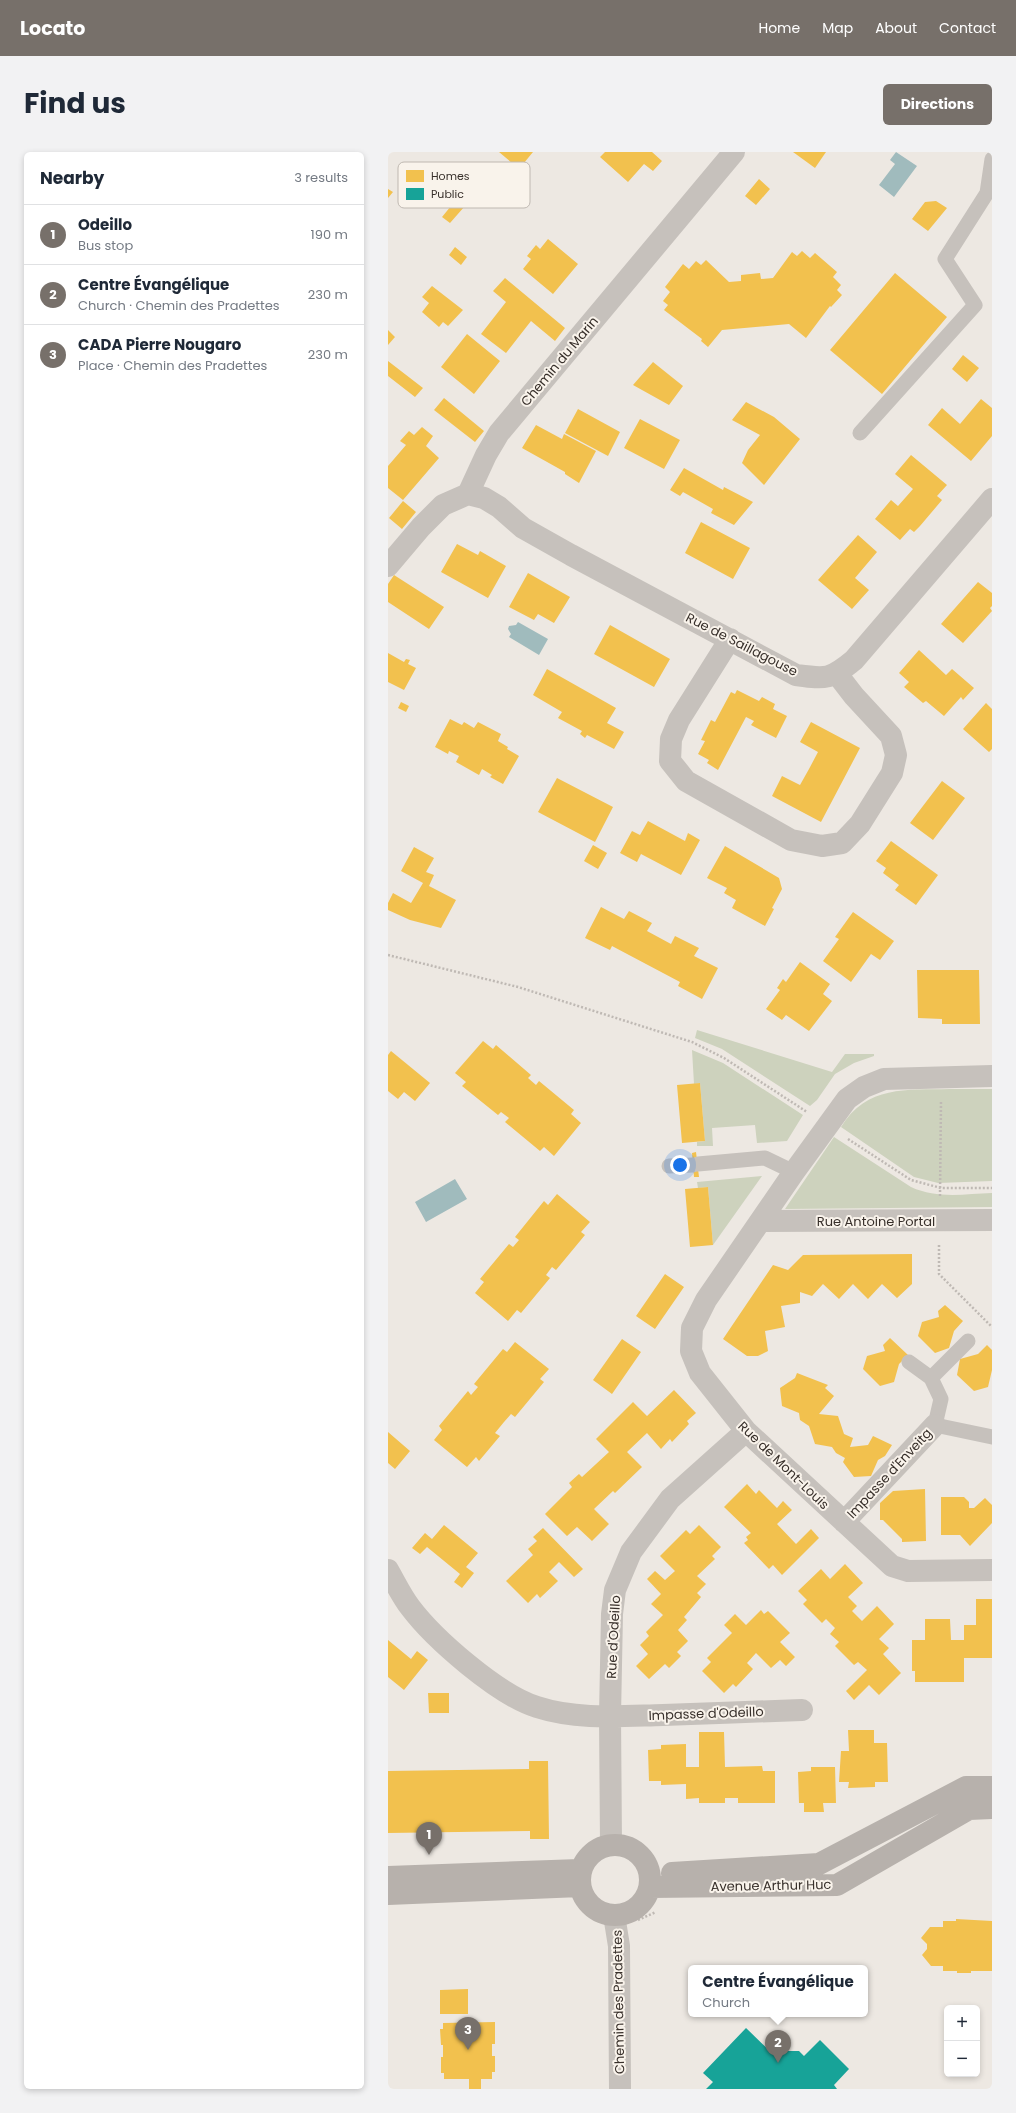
<!DOCTYPE html>
<meta charset="utf-8">
<style>
:root{--surface:#fff;--page:#f2f2f3;--text:#1f2937;--muted:#747a83;--line:#e0e1e3;--accent:#77706a}
body{margin:0;font-family:Poppins,sans-serif;background:var(--page);color:var(--text)}
.controls{position:absolute;right:12px;bottom:12px;display:grid;overflow:hidden;border-radius:6px;box-shadow:0 2px 6px #0003}
.controls button{width:36px;height:36px;display:grid;place-items:center;padding:0;border:0;border-bottom:1px solid var(--line);background:var(--surface);color:var(--text);font:20px sans-serif}
.you{position:absolute;left:292px;top:1013px;width:14px;height:14px;margin:-10px;border:3px solid #fff;border-radius:50%;background:#1a73e8;box-shadow:0 0 0 6px #1a73e833}
.badge{display:grid;place-items:center;width:26px;height:26px;border-radius:50%;background:var(--accent);color:#fff;font-size:13px;font-weight:700}
.pin{position:absolute;translate:-50% -33px;filter:drop-shadow(0 1px 2px #0008)}
.pin::after{content:'';position:absolute;top:21px;width:14px;height:12px;background:inherit;clip-path:polygon(0 0,100% 0,50% 100%)}
.popup{position:absolute;left:300px;top:1813px;width:180px;height:52px;box-sizing:border-box;display:grid;place-content:center;border-radius:6px;background:var(--surface);filter:drop-shadow(0 1px 3px #0005);font-size:13px;white-space:nowrap;color:var(--muted)}
.popup b{font-size:15px;color:var(--text)}
.popup::after{content:'';position:absolute;left:50%;top:100%;margin-left:-8px;border:8px solid transparent;border-top-color:var(--surface)}
.list{margin:0;padding:0;list-style:none}
h2{display:flex;justify-content:space-between;align-items:center;height:52px;margin:0;padding:0 16px;font-size:17px}
h2 small{font-size:13px;font-weight:400;color:var(--muted)}
.list li{display:grid;grid-template-columns:26px 1fr auto;gap:12px;align-items:center;box-sizing:border-box;height:60px;padding:0 16px;border-top:1px solid var(--line)}
.list b{display:block;font-size:15px;white-space:nowrap}
.list p{margin:0;font-size:13px;white-space:nowrap;color:var(--muted)}
.list em{font-size:13px;font-style:normal;color:var(--muted)}
.map{position:relative;flex:none;width:604px;height:1937px;overflow:hidden;border-radius:6px}
header{display:flex;align-items:center;gap:24px;box-sizing:border-box;height:56px;padding:0 20px;background:var(--accent);color:#fff}
header strong{font-size:19px}
nav{display:flex;gap:22px;margin-inline-start:auto;font-size:14px}
.intro{display:flex;align-items:center;justify-content:space-between;box-sizing:border-box;height:96px;padding:0 24px}
h1{margin:0;font-size:28px}
.button{padding:10px 18px;border-radius:6px;background:var(--accent);color:#fff;font-size:14px;font-weight:700}
main{display:flex;gap:24px;padding:0 24px}
aside{flex:1;background:var(--surface);border-radius:6px;box-shadow:0 2px 6px #0003}
.map>svg:first-child{display:block}
.green{fill:#cdd2bd}
.water{fill:#a0bbbd}
.homes{fill:#f2c14e}
.public{fill:#17a398}
.lines{fill:none;stroke-linecap:round;stroke-linejoin:round}
.path{stroke:#bfb9b4;stroke-width:2.5;stroke-dasharray:2 2;stroke-linecap:butt}
.lane{stroke:#c6c1bc;stroke-width:15}
.street{stroke:#c6c1bc;stroke-width:22}
.secondary{stroke:#b7b1ac;stroke-width:22}
.labels{text-anchor:middle;stroke-width:4;stroke-linejoin:round;paint-order:stroke}
.street-label{font-size:13px;fill:#372f2a;stroke:#f9f3eb}
.key{fill:#f9f3eb;stroke:#bfb8b1;stroke-width:1}
.key-label{font-size:11px;fill:#372f2a}
</style>
<header>
<strong>Locato</strong>
<nav><a>Home</a><a>Map</a><a>About</a><a>Contact</a></nav>
</header>
<div class="intro"><h1>Find us</h1><a class="button">Directions</a></div>
<main>
<aside>
<h2>Nearby<small>3 results</small></h2>
<ul class="list">
<li><span class="badge">1</span><div><b>Odeillo</b><p>Bus stop</p></div><em>190 m</em></li>
<li><span class="badge">2</span><div><b>Centre Évangélique</b><p>Church · Chemin des Pradettes</p></div><em>230 m</em></li>
<li><span class="badge">3</span><div><b>CADA Pierre Nougaro</b><p>Place · Chemin des Pradettes</p></div><em>230 m</em></li>
</ul>
</aside>
<div class="map">
<svg width="604" height="1937" viewBox="0 0 604 1937">
<rect width="100%" height="100%" fill="#ede8e2"/>
<!-- green -->
<path class="green" d="M 309,878 L 444,920 L 457,902 L 486,902 L 486,904 L 466,911 L 447,922 L 429,948 L 422,954 L 334,897 L 307,886 Z
M 304,898 L 335,911 L 415,963 L 399,989 L 369,991 L 367,973 L 324,976 L 325,994 L 309,994 L 309,990 L 317,989 L 312,931 L 306,932 Z
M 562,937 L 604,937 L 604,1029 L 550,1031 L 526,1025 L 453,975 C 479,933 518,938 562,937 Z
M 446,985 L 523,1035 C 549,1047 576,1042 604,1041 L 604,1055 L 397,1057 Z
M 374,1024 L 325,1093 L 320,1035 L 310,1036 L 309,1030 Z"/>
<!-- water -->
<path class="water" d="M 508,0 L 529,14 L 506,45 L 491,33 L 507,12 L 502,8 Z
M 130,470 L 160,487 L 151,503 L 121,485 L 123,482 L 120,477 L 121,474 L 128,473 Z
M 67,1027 L 79,1047 L 38,1070 L 27,1050 Z"/>
<!-- homes -->
<path class="homes" d="M 111,0 L 145,0 L 131,17 Z
M 217,0 L 264,0 L 274,9 L 265,19 L 256,12 L 240,30 L 212,5 Z
M 405,0 L 438,0 L 427,16 Z
M 371,27 L 382,37 L 368,53 L 357,44 Z
M 0,37 L 5,40 L 0,46 Z
M 78,42 L 84,46 L 62,71 L 54,65 L 72,43 L 75,46 Z
M 548,49 L 559,56 L 540,79 L 524,67 L 537,50 Z
M 160,87 L 190,112 L 165,142 L 135,117 L 143,107 L 139,104 L 148,93 L 152,97 Z
M 67,95 L 79,105 L 73,113 L 61,103 Z
M 414,99 L 422,106 L 427,101 L 449,120 L 445,125 L 453,133 L 449,138 L 454,143 L 443,155 L 442,154 L 418,186 L 401,172 L 334,178 L 320,195 L 313,189 L 314,187 L 276,158 L 280,153 L 275,149 L 282,140 L 277,135 L 295,112 L 301,117 L 308,109 L 313,113 L 318,108 L 341,130 L 353,129 L 353,123 L 372,121 L 373,127 L 385,126 L 404,100 L 409,104 Z
M 507,121 L 559,165 L 494,242 L 442,198 Z
M 117,126 L 177,176 L 167,189 L 143,169 L 118,201 L 93,182 L 118,150 L 105,139 Z
M 44,134 L 75,158 L 60,174 L 55,170 L 51,175 L 34,160 L 41,151 L 34,145 Z
M 0,178 L 7,185 L 0,193 Z
M 79,182 L 112,209 L 86,242 L 53,215 Z
M 575,203 L 591,216 L 579,230 L 564,217 Z
M 0,209 L 35,236 L 27,245 L 0,224 Z
M 265,210 L 295,234 L 281,253 L 245,233 Z
M 56,246 L 96,279 L 87,290 L 46,258 Z
M 593,247 L 604,256 L 604,284 L 583,309 L 540,273 L 554,256 L 572,272 Z
M 358,250 L 386,265 L 412,287 L 376,333 L 354,311 L 360,298 L 372,283 L 344,268 Z
M 190,257 L 232,280 L 220,304 L 177,281 Z
M 252,267 L 292,288 L 276,317 L 236,296 Z
M 148,273 L 174,287 L 176,282 L 208,299 L 191,331 L 177,322 L 177,320 L 134,296 Z
M 34,275 L 45,284 L 38,294 L 51,306 L 15,348 L 0,336 L 0,314 L 18,293 L 12,289 L 21,279 L 26,283 Z
M 523,303 L 559,333 L 549,344 L 554,348 L 532,374 L 526,380 L 522,377 L 512,388 L 487,367 L 503,348 L 510,354 L 525,337 L 507,322 Z
M 296,316 L 335,338 L 336,335 L 365,350 L 346,373 L 323,361 L 325,357 L 295,340 L 292,344 L 282,338 Z
M 15,349 L 28,360 L 14,377 L 1,366 Z
M 313,370 L 362,396 L 345,427 L 297,401 Z
M 470,383 L 489,400 L 467,426 L 481,438 L 464,457 L 430,428 Z
M 69,392 L 90,403 L 92,399 L 118,414 L 100,446 L 53,420 Z
M 140,421 L 182,445 L 166,471 L 150,462 L 146,468 L 121,455 Z
M 6,423 L 56,455 L 41,477 L 0,450 L 0,432 Z
M 590,430 L 604,441 L 604,454 L 602,456 L 604,459 L 575,491 L 553,472 Z
M 222,473 L 282,507 L 266,535 L 206,502 Z
M 531,498 L 558,523 L 564,517 L 586,536 L 575,548 L 573,545 L 556,564 L 538,549 L 535,551 L 516,535 L 521,530 L 511,521 Z
M 0,501 L 16,510 L 18,507 L 22,508 L 20,512 L 28,516 L 16,538 L 0,530 Z
M 159,517 L 228,556 L 219,571 L 236,580 L 226,597 L 199,583 L 197,586 L 192,582 L 194,579 L 170,566 L 174,560 L 145,543 Z
M 349,538 L 371,549 L 374,545 L 387,552 L 385,557 L 399,564 L 388,586 L 363,573 L 366,569 L 358,565 L 330,618 L 319,611 L 321,608 L 310,602 L 317,589 L 313,588 L 323,568 L 327,570 L 343,540 L 347,542 Z
M 13,550 L 21,554 L 18,560 L 10,556 Z
M 598,551 L 604,557 L 604,597 L 601,600 L 575,577 Z
M 62,567 L 74,573 L 76,570 L 86,576 L 90,570 L 113,582 L 110,589 L 120,595 L 119,597 L 131,604 L 115,632 L 102,625 L 104,623 L 94,617 L 91,623 L 68,610 L 71,604 L 61,599 L 60,602 L 47,595 Z
M 423,570 L 472,596 L 433,670 L 384,644 L 394,624 L 412,633 L 421,617 L 430,600 L 412,590 Z
M 169,626 L 225,655 L 207,690 L 150,660 Z
M 554,629 L 577,646 L 545,688 L 522,671 Z
M 260,669 L 297,689 L 300,681 L 312,688 L 293,723 L 253,702 L 249,710 L 232,701 L 244,679 L 252,683 Z
M 503,689 L 550,723 L 528,753 L 507,738 L 511,733 L 495,721 L 498,716 L 488,709 Z
M 205,693 L 219,701 L 210,717 L 196,709 Z
M 337,694 L 391,726 L 394,737 L 384,756 L 386,757 L 377,774 L 344,756 L 348,748 L 336,741 L 339,736 L 319,726 Z
M 26,695 L 46,706 L 38,720 L 46,723 L 41,734 L 68,748 L 53,776 L 22,768 L 0,758 L 0,751 L 5,741 L 23,751 L 35,731 L 13,719 Z
M 213,755 L 236,767 L 241,759 L 264,771 L 259,779 L 283,792 L 287,784 L 311,796 L 306,804 L 330,816 L 314,847 L 290,834 L 292,830 L 224,794 L 222,798 L 197,786 Z
M 465,760 L 506,789 L 492,808 L 483,802 L 463,830 L 435,809 L 451,787 L 447,785 Z
M 412,810 L 442,832 L 435,842 L 444,849 L 421,879 L 398,863 L 394,868 L 378,857 L 392,838 L 389,836 L 395,827 L 398,830 Z
M 529,818 L 591,818 L 592,872 L 554,872 L 554,867 L 530,866 Z
M 95,889 L 105,897 L 108,893 L 143,923 L 140,926 L 148,933 L 151,929 L 186,958 L 183,962 L 193,971 L 166,1004 L 156,995 L 152,999 L 117,970 L 121,966 L 113,960 L 110,963 L 74,934 L 78,930 L 67,921 Z
M 3,899 L 42,931 L 27,949 L 16,940 L 10,947 L 0,939 L 0,903 Z
M 312,931 L 317,989 L 294,991 L 289,933 Z
M 308,1000 L 311,1025 L 306,1025 L 304,1001 Z
M 320,1035 L 325,1093 L 302,1095 L 297,1037 Z
M 169,1042 L 202,1070 L 193,1080 L 197,1083 L 168,1118 L 164,1115 L 158,1123 L 162,1126 L 133,1161 L 129,1158 L 120,1169 L 87,1141 L 96,1130 L 92,1127 L 121,1092 L 125,1095 L 131,1088 L 127,1085 L 156,1049 L 160,1053 Z
M 524,1102 L 524,1132 L 509,1146 L 494,1132 L 480,1147 L 465,1132 L 451,1147 L 435,1132 L 424,1144 L 412,1140 L 412,1151 L 393,1154 L 397,1175 L 377,1179 L 380,1199 L 370,1204 L 359,1204 L 335,1187 L 385,1113 L 400,1118 L 415,1103 Z
M 277,1122 L 296,1135 L 267,1177 L 248,1164 Z
M 557,1153 L 575,1169 L 566,1179 L 561,1196 L 547,1201 L 530,1184 L 534,1170 L 551,1165 L 550,1159 Z
M 502,1186 L 520,1203 L 511,1212 L 506,1230 L 492,1234 L 475,1217 L 479,1204 L 497,1199 L 495,1193 Z
M 234,1187 L 253,1200 L 224,1242 L 205,1228 Z
M 127,1190 L 161,1217 L 152,1227 L 156,1230 L 127,1265 L 123,1262 L 116,1270 L 107,1281 L 112,1284 L 91,1309 L 88,1305 L 79,1315 L 46,1288 L 54,1278 L 51,1274 L 80,1239 L 83,1243 L 90,1235 L 86,1232 L 115,1197 L 119,1200 Z
M 599,1193 L 604,1198 L 604,1218 L 600,1235 L 586,1239 L 569,1223 L 572,1207 L 590,1202 Z
M 409,1221 L 440,1233 L 437,1236 L 446,1244 L 431,1262 L 450,1264 L 456,1282 L 465,1286 L 462,1295 L 480,1293 L 485,1284 L 504,1293 L 497,1304 L 490,1308 L 483,1324 L 466,1325 L 455,1310 L 457,1306 L 448,1301 L 444,1295 L 427,1292 L 421,1274 L 412,1268 L 411,1261 L 394,1254 L 392,1236 L 407,1226 Z
M 286,1238 L 308,1261 L 299,1269 L 301,1272 L 284,1290 L 282,1287 L 273,1297 L 259,1281 L 239,1300 L 254,1315 L 227,1341 L 225,1339 L 206,1357 L 221,1372 L 204,1389 L 189,1375 L 179,1384 L 157,1362 L 184,1335 L 181,1331 L 191,1322 L 194,1325 L 221,1300 L 208,1287 L 245,1250 L 259,1264 Z
M 0,1280 L 22,1299 L 7,1317 L 0,1311 Z
M 359,1332 L 368,1342 L 371,1338 L 389,1356 L 395,1349 L 404,1358 L 389,1372 L 408,1392 L 423,1377 L 431,1386 L 394,1423 L 385,1413 L 381,1417 L 356,1391 L 360,1388 L 358,1385 L 363,1381 L 336,1355 Z
M 537,1337 L 538,1389 L 514,1390 L 514,1387 L 495,1368 L 492,1368 L 492,1351 L 505,1339 Z
M 553,1345 L 576,1345 L 581,1350 L 581,1356 L 586,1356 L 597,1346 L 604,1353 L 604,1371 L 582,1394 L 572,1383 L 553,1383 Z
M 56,1373 L 90,1401 L 78,1415 L 86,1421 L 74,1436 L 66,1430 L 72,1422 L 39,1395 L 32,1402 L 24,1396 L 37,1381 L 44,1387 Z
M 311,1373 L 333,1395 L 324,1404 L 327,1407 L 309,1424 L 318,1432 L 309,1441 L 313,1445 L 296,1465 L 299,1468 L 290,1478 L 300,1489 L 289,1500 L 293,1504 L 281,1516 L 277,1512 L 261,1527 L 248,1514 L 260,1502 L 252,1493 L 261,1484 L 258,1480 L 275,1463 L 263,1452 L 273,1442 L 259,1427 L 267,1419 L 277,1428 L 287,1419 L 272,1404 L 298,1378 L 302,1382 Z
M 155,1376 L 195,1417 L 186,1425 L 171,1410 L 161,1420 L 170,1429 L 152,1446 L 149,1442 L 140,1451 L 118,1429 L 145,1403 L 140,1397 L 149,1389 L 145,1385 Z
M 457,1412 L 475,1431 L 460,1445 L 469,1454 L 464,1459 L 474,1469 L 489,1454 L 506,1472 L 491,1487 L 501,1496 L 495,1502 L 513,1521 L 491,1543 L 481,1533 L 466,1548 L 458,1539 L 479,1518 L 470,1510 L 466,1513 L 447,1494 L 451,1490 L 442,1482 L 447,1476 L 438,1467 L 434,1471 L 415,1452 L 419,1448 L 410,1439 L 433,1417 L 442,1427 Z
M 588,1447 L 604,1447 L 604,1506 L 576,1506 L 576,1530 L 527,1530 L 527,1519 L 524,1519 L 524,1488 L 537,1488 L 537,1467 L 562,1467 L 563,1488 L 576,1488 L 576,1473 L 588,1473 Z
M 373,1458 L 376,1462 L 380,1459 L 402,1481 L 392,1490 L 407,1505 L 398,1514 L 392,1508 L 383,1516 L 368,1501 L 359,1511 L 365,1517 L 348,1535 L 345,1532 L 336,1541 L 314,1519 L 323,1510 L 319,1506 L 344,1481 L 336,1473 L 347,1462 L 358,1473 Z
M 0,1488 L 23,1507 L 29,1499 L 40,1508 L 16,1538 L 0,1525 Z
M 40,1541 L 61,1541 L 61,1561 L 41,1561 Z
M 460,1578 L 486,1578 L 486,1591 L 499,1591 L 500,1630 L 487,1630 L 487,1635 L 460,1636 L 461,1630 L 451,1630 L 453,1599 L 461,1599 Z
M 311,1580 L 336,1580 L 337,1615 L 374,1614 L 375,1619 L 387,1619 L 387,1651 L 350,1651 L 350,1646 L 337,1646 L 337,1651 L 311,1651 L 311,1646 L 298,1647 L 298,1632 L 273,1633 L 273,1629 L 261,1629 L 260,1598 L 273,1597 L 273,1593 L 298,1592 L 298,1615 L 311,1615 Z
M 141,1609 L 160,1609 L 161,1687 L 142,1687 L 142,1679 L 0,1681 L 0,1619 L 141,1617 Z
M 423,1615 L 447,1615 L 448,1651 L 435,1651 L 436,1660 L 416,1660 L 416,1651 L 411,1651 L 410,1620 L 423,1619 Z
M 568,1767 L 604,1769 L 604,1819 L 583,1819 L 583,1821 L 569,1821 L 569,1819 L 555,1819 L 555,1814 L 543,1814 L 534,1803 L 539,1797 L 539,1792 L 533,1786 L 542,1775 L 555,1775 L 555,1769 L 568,1769 Z
M 80,1837 L 80,1862 L 52,1862 L 52,1838 Z
M 107,1870 L 107,1892 L 104,1892 L 104,1904 L 107,1904 L 107,1920 L 104,1920 L 104,1927 L 93,1927 L 93,1937 L 81,1937 L 81,1927 L 56,1927 L 56,1921 L 53,1921 L 53,1905 L 55,1905 L 55,1893 L 53,1893 L 52,1877 L 55,1877 L 55,1871 Z"/>
<!-- public -->
<path class="public" d="M 358,1876 L 387,1904 L 391,1899 L 411,1899 L 416,1904 L 432,1888 L 461,1917 L 446,1933 L 449,1937 L 318,1937 L 325,1930 L 315,1921 Z"/>
<g class="lines">
<!-- path -->
<path class="path" d="M 0,803 L 130,835 L 304,890 L 336,906 L 419,960
M 460,987 L 523,1028 L 553,1036 L 604,1036
M 552,1044 L 553,949
M 551,1093 L 551,1122 L 604,1175
M 250,1768 L 268,1760"/>
<!-- lane -->
<path class="lane" d="M 472,281 L 587,153 L 557,107 L 599,41 L 604,7
M 310,1012 L 377,1006 L 406,1020
M 281,1014 L 305,1013
M 580,1189 L 543,1226 L 553,1247 L 547,1273 L 604,1285
M 521,1210 L 543,1226"/>
<!-- street -->
<path class="street" d="M 80,342 L 96,346 L 111,355 L 135,376 L 183,403 L 408,523 C 438,527 442,528 466,508 L 604,347
M 0,414 L 33,375 L 55,353 L 80,342 L 98,303 L 111,281 L 346,0
M 342,487 L 291,568 L 283,587 L 282,609 L 298,629 L 403,688 L 434,694 L 454,691 L 472,672 L 504,621 L 508,603 L 503,584 L 466,544 L 449,522
M 604,924 L 496,927 L 476,935 L 459,947 L 406,1020 L 318,1148 L 304,1176 L 303,1199 L 312,1221 L 358,1279 L 504,1414 L 520,1419 L 604,1418
M 373,1069 L 604,1068
M 456,1370 L 547,1273
M 0,1418 C 7,1430 13,1443 22,1455 C 46,1487 110,1543 149,1555 C 189,1568 233,1564 275,1563 C 321,1561 368,1560 414,1558
M 223,1692 L 222,1564 L 224,1462 L 227,1438 L 243,1400 L 282,1347 L 358,1279
M 226,1763 L 231,1794 L 232,1937"/>
<!-- secondary -->
<path class="secondary" d="M192 1728a35 35 0 1 1 70 0a35 35 0 1 1-70 0Z
M 284,1721 L 431,1712 L 578,1635 L 604,1635
M 0,1725 L 192,1718
M 262,1735 L 449,1733 L 581,1657 L 604,1656
M 0,1742 L 192,1734"/>
</g>
<g class="labels">
<!-- street labels -->
<g class="street-label">
<text transform="translate(171 209) rotate(-50)" y="5">Chemin du Marin</text>
<text transform="translate(354 492) rotate(27)" y="5">Rue de Saillagouse</text>
<text x="488" y="1074">Rue Antoine Portal</text>
<text transform="translate(396 1313) rotate(44)" y="5">Rue de Mont-Louis</text>
<text transform="translate(501 1321) rotate(-47)" y="5">Impasse d'Enveitg</text>
<text transform="translate(225 1485) rotate(-87)" y="5">Rue d'Odeillo</text>
<text transform="translate(318 1561) rotate(-2)" y="5">Impasse d'Odeillo</text>
<text transform="translate(383 1733) rotate(-1)" y="5">Avenue Arthur Huc</text>
<text transform="translate(230 1850) rotate(-91)" y="5">Chemin des Pradettes</text>
</g>
</g>
<!-- legend -->
<rect x="10" y="10" width="132" height="46" rx="6" class="key"/>
<rect x="18" y="18" width="18" height="12" fill="#f2c14e"/>
<rect x="18" y="36" width="18" height="12" fill="#17a398"/>
<g class="key-label">
<text x="43" y="28">Homes</text>
<text x="43" y="46">Public</text>
</g>
</svg>
<div class="controls">
<button>+</button>
<button>−</button>
</div>
<div class="you"></div>
<div class="pin badge" style="left:41px;top:1703px">1</div>
<div class="pin badge" style="left:390px;top:1911px">2</div>
<div class="popup"><b>Centre Évangélique</b>Church</div>
<div class="pin badge" style="left:80px;top:1898px">3</div>
</div>
</main>
